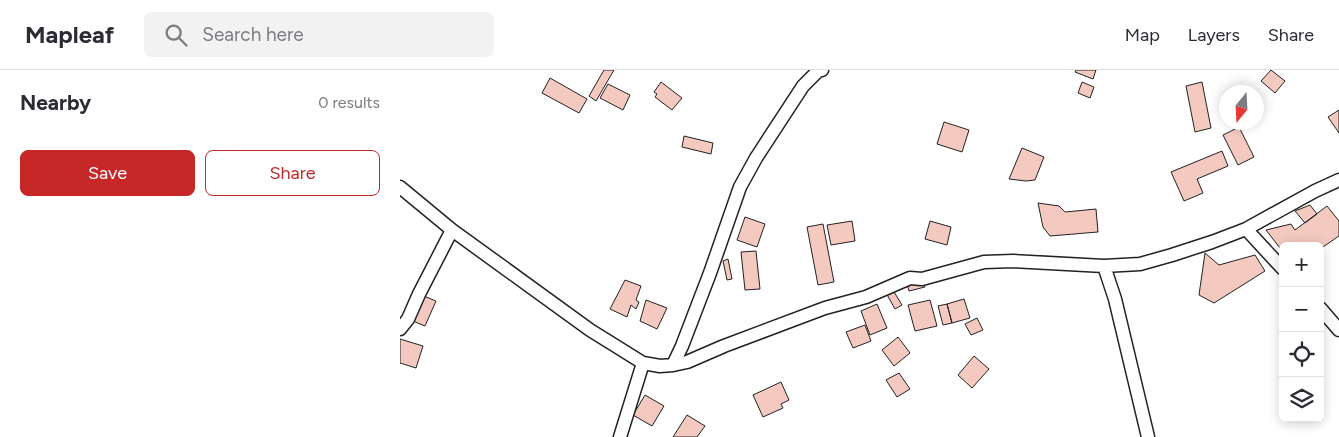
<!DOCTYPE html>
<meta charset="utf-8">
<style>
:root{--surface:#fff;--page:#f2f2f3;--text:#2b2b33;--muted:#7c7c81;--line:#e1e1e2;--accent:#c62828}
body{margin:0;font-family:Figtree,sans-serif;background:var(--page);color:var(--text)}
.controls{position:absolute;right:15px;bottom:15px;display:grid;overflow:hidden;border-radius:8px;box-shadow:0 2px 12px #0003}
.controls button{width:45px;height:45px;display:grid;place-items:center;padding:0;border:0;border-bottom:1px solid var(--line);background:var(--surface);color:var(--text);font:25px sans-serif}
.compass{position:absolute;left:819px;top:15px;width:45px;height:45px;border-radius:50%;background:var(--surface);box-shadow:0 2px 12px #0003;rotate:198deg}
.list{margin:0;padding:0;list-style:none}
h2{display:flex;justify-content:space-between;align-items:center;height:65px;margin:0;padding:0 20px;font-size:21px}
h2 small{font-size:16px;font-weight:400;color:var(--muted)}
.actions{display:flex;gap:10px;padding:15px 20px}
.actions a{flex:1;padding:11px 0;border:1px solid var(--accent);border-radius:8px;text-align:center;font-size:18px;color:var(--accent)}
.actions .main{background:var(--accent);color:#fff}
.icon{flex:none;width:28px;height:28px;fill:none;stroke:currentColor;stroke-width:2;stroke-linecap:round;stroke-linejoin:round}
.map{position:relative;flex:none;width:939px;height:367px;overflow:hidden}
header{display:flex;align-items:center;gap:30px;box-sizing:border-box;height:70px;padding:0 25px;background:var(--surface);border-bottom:1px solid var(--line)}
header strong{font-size:24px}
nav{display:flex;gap:28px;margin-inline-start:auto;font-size:18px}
.search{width:350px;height:45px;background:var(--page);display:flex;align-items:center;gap:12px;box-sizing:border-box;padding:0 18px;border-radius:8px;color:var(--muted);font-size:19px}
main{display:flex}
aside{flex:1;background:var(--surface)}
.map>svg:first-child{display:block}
.building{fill:#f3c9c0;stroke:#222}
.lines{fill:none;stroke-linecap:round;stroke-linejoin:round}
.minor-casing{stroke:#222;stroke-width:15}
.minor{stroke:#fff;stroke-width:12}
</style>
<header>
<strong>Mapleaf</strong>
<div class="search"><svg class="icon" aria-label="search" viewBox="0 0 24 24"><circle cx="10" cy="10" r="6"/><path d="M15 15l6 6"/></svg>Search here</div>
<nav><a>Map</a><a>Layers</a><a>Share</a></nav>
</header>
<main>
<aside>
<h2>Nearby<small>0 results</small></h2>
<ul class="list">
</ul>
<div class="actions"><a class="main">Save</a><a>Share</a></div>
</aside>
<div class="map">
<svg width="939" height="367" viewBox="0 0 939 367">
<rect width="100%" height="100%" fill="#fff"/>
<!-- building -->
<path class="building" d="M 204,0 L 214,0 L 196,31 L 189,26 Z
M 676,0 L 696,0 L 693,9 L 675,2 Z
M 871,0 L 885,11 L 875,23 L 861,11 Z
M 150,8 L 187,29 L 179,43 L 142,23 Z
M 261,12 L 282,28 L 272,40 L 255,27 L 257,24 L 254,22 Z
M 682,12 L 694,17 L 690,28 L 678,23 Z
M 802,12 L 811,58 L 795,62 L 786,16 Z
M 208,14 L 230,25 L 223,40 L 200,28 Z
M 939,40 L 939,63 L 928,47 Z
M 544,52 L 569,60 L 562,82 L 537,74 Z
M 839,57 L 854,87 L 838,95 L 823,65 Z
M 284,66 L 313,73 L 311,84 L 282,77 Z
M 622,78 L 644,87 L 635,110 L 626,111 L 609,109 Z
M 822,81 L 828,96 L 797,109 L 803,123 L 784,131 L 771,102 Z
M 638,133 L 659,136 L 665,142 L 696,139 L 698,162 L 650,166 L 643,157 Z
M 910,135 L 917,144 L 905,153 L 895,141 Z
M 927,136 L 939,151 L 939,166 L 920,179 L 920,176 L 883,176 L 883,182 L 866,160 L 891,154 L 895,160 Z
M 345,147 L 365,154 L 357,177 L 337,170 Z
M 452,151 L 455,171 L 431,175 L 427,155 Z
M 530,151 L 551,157 L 547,175 L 525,169 Z
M 423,154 L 434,212 L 418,215 L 407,157 Z
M 356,181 L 360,219 L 345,220 L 341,182 Z
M 805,183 L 819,195 L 855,185 L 865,201 L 814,233 L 799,225 Z
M 328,189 L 332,209 L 327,210 L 323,191 Z
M 522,209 L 525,217 L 509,221 L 507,214 Z
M 225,210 L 241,216 L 236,230 L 239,232 L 236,239 L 231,235 L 227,247 L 210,239 Z
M 491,217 L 502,235 L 495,239 L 485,221 Z
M 19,224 L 36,231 L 25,256 L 8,249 Z
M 564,229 L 570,248 L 552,253 L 547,234 Z
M 246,230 L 267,238 L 257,259 L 240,251 Z
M 530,230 L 537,256 L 515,261 L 508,235 Z
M 477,234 L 487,258 L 470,265 L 461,241 Z
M 547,234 L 552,253 L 543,255 L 538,236 Z
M 577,248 L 583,260 L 571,265 L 565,254 Z
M 465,255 L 471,271 L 453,278 L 446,262 Z
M 498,267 L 510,283 L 494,296 L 482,280 Z
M 0,269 L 23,276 L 16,298 L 0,293 Z
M 574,286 L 589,299 L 572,318 L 558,305 Z
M 499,303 L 510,319 L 497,327 L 486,310 Z
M 381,312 L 389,330 L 381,334 L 383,338 L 363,347 L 353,325 Z
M 245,325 L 264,336 L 252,356 L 233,345 Z
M 287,345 L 305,356 L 297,367 L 273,367 Z"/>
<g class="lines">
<defs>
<path id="minor" d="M 0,117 L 52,160 L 190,260 L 243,293 L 260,296 L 273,295 L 287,292 L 324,276 L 425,238 L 466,227 L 510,208 L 522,209 L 584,192 L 613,191 L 704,196 L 740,194 L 772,185 L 812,172 L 846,159 L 915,121 L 939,110
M 846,159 L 883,199
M 704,196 L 715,229 L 748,367
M 920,238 L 939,260
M 0,259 L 8,249 L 19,224 L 52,160
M 273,295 L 282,276 L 310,203 L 340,117 L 356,88 L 403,16 L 418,1 L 422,0
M 220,367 L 243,293"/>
</defs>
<!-- minor casing -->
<use href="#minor" class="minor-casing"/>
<!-- minor -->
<use href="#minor" class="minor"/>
</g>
</svg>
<div class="controls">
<button>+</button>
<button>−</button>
<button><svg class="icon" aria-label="locate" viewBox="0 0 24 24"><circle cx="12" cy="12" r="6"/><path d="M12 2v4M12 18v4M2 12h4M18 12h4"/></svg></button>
<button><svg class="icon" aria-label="layers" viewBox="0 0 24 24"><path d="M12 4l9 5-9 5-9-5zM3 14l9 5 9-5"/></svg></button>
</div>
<svg class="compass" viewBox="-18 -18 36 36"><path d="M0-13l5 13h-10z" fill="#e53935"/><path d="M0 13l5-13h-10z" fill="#7c7c81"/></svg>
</div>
</main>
